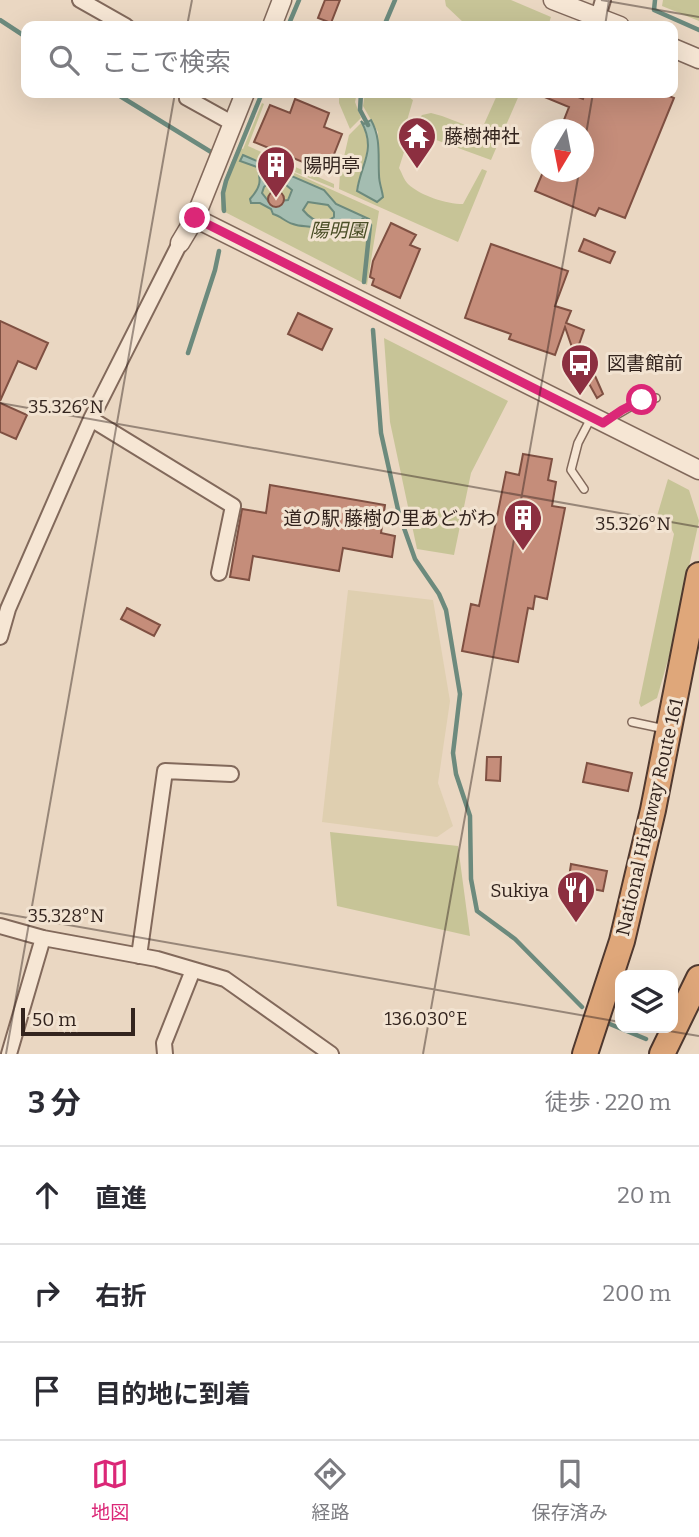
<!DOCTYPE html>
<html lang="ja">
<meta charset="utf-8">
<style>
:root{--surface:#fff;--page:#f2f2f3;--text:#2b2b33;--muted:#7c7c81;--line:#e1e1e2;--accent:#db2777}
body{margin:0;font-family:Bitter,"Noto Sans JP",serif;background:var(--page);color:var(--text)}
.controls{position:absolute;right:21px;bottom:21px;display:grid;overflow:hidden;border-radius:14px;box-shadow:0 7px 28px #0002}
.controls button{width:63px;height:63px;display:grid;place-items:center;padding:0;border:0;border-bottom:2px solid var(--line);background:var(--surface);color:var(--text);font:35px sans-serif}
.compass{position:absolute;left:531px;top:119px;width:63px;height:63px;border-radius:50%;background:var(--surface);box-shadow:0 7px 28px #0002;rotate:190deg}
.scale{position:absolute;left:21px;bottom:18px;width:114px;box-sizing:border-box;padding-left:7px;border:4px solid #33241e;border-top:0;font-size:19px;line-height:24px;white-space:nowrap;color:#33241e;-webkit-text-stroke:5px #f2e3d1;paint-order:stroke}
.stop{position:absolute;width:21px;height:21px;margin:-16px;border:5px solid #db2777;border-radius:50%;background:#fff}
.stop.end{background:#db2777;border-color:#fff;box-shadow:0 2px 7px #0008}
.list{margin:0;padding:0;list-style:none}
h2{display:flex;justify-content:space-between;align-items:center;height:91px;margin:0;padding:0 28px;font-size:30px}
h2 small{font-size:23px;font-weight:400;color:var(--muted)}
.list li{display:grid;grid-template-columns:46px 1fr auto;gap:21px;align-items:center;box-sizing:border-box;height:98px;padding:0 28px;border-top:2px solid var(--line)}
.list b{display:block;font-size:26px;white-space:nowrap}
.list em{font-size:23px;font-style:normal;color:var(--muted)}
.icon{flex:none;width:38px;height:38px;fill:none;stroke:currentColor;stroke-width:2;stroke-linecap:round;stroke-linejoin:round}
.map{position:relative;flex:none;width:699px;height:1054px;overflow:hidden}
.search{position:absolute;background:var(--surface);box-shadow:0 7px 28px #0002;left:21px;right:21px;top:21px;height:77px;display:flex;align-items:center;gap:18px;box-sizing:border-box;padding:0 24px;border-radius:14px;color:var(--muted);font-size:26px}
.sheet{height:385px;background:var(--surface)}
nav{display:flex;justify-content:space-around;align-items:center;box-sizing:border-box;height:98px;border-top:2px solid var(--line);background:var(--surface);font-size:19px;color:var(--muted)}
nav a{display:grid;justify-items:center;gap:4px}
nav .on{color:var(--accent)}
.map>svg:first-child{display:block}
.farmland{fill:#dfcfb0}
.green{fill:#c7c497}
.water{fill:#a4bdb1;stroke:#6c8a7d;stroke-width:2;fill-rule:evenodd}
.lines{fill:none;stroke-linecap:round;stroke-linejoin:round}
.stream{stroke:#6c8a7d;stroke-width:4.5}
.building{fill:#c58d7a;stroke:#7f5042;stroke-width:2}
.service-casing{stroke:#82695b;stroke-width:10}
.minor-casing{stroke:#82695b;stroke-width:18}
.tertiary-casing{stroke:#82695b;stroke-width:21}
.trunk-casing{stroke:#50392f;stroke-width:28}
.service{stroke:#f6e6d4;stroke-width:7}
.minor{stroke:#f6e6d4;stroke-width:14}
.tertiary{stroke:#f6e6d4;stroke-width:18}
.trunk{stroke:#dfa77a;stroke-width:24}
.route{stroke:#db2777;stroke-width:9}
.ticks{fill:none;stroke:#33241e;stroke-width:2;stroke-opacity:0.45}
.labels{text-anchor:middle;stroke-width:6;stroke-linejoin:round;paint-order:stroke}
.poi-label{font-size:19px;fill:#33241e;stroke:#f2e3d1;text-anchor:start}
.park-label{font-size:19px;font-style:italic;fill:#4a4e26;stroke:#f2e3d1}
.street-label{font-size:19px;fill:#33241e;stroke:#f2e3d1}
.ticks-label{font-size:18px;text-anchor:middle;fill:#33241e;stroke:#f2e3d1;stroke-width:6;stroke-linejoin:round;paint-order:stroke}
</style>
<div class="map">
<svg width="699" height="1054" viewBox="0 0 699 1054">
<rect width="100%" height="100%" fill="#ead7c2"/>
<!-- farmland -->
<path class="farmland" d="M 348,590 L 433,600 L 450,701 L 438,783 L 453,826 L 437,837 L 322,822 Z"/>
<!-- green -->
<path class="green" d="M 445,0 L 511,0 L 551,17 L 548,26 L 463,26 L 464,23 L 446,6 Z
M 663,0 L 699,0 L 699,21 L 662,6 Z
M 339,93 L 357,93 L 355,102 L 361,118 L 350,129 L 339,103 Z
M 365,93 L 403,93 L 413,100 L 406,124 L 405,149 L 399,168 C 402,173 404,180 408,184 C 421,196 446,204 463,204 L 482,169 L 487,171 L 458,242 L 339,189 L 340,174 L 349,135 L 361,123 C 375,147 361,167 356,191 L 378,202 L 383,197 L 380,179 L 378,132 L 363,106 Z
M 498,93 L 520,93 L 491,160 L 428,137 L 419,131 L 418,120 L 422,115 L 431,113 L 442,116 L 481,131 Z
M 262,103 L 264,104 L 248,146 L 334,184 L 334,188 L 268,161 L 379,211 L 367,285 L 221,210 C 220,186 229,168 238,147 L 243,149 Z
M 384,338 L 508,401 L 471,473 L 454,555 L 417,549 L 390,422 Z
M 668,479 L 689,490 L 699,521 L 670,653 L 657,698 L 641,707 L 639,703 L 674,534 L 668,522 L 657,516 Z
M 330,832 L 458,846 L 470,936 L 337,906 Z"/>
<!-- water -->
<path class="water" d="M 371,120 C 381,138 378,155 379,175 C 379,183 382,189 383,197 L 377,202 L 357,191 C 361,163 377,150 361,121 L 364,124 Z
M 243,155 L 324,190 L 336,204 L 369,219 L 365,227 L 353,222 L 335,234 L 328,230 L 320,230 C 311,224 303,228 293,224 C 285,222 281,216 273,214 L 271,209 L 260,203 L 251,203 L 250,199 C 260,188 262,181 257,167 L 240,161 ZM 273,179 L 280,180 L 292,190 L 288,200 L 269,202 L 262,193 L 264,187 ZM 308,202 L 328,205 L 334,212 L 334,217 C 322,226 312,221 303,210 Z"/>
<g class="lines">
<!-- stream -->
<path class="stream" d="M 655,0 L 654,10 L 699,30
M 0,20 L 26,37
M 288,26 L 299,0
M 384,26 L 395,0
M 115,93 L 211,152
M 361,93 L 360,110 L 368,125
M 224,211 L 223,193 L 226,181 L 260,98
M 363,220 L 370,225 L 364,282
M 373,330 L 381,433 L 399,514 L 415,559 L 439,594 L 446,610 L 460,694 L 453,753 L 456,774 L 470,816 L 471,879 L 477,911 L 515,939 L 582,1007
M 188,353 L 215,270 L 219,251
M 605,1022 L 646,1039"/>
</g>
<!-- building -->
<path class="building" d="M 325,0 L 340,0 L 331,23 L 318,18 Z
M 535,93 L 568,93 L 583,99 L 585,93 L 662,93 L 674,98 L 625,218 L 599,208 L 595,216 L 535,191 L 543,172 L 584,172 L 584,130 L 560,130 L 569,107 Z
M 295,99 L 329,113 L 324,127 L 342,134 L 327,172 L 254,142 L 270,105 L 290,113 Z
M268 199a8 8 0 1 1 16 0a8 8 0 1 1-16 0Z
M 391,223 L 416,235 L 410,245 L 420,249 L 400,298 L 372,285 L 374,279 L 370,277 L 373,261 Z
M 584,239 L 615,252 L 610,263 L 579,251 Z
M 491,244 L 568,271 L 555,306 L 571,311 L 566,323 L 584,330 L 575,356 L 565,327 L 555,355 L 509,339 L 511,334 L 465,318 Z
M 298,313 L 332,329 L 322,350 L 288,334 Z
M 0,321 L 48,343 L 36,369 L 18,361 L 0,401 Z
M 588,360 L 603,394 L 597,398 L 577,362 Z
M 0,403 L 27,415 L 16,439 L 0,432 Z
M 523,454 L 552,459 L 548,480 L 556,482 L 552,506 L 565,508 L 547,599 L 535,596 L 533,609 L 528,608 L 518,662 L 462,651 L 471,604 L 479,606 L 506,472 L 519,475 Z
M 270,485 L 385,505 L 381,533 L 395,536 L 392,557 L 343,548 L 339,571 L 253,556 L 249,580 L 230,577 L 242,509 L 266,513 Z
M 127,608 L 160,625 L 154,636 L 121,619 Z
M 487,757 L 501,757 L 500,781 L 486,780 Z
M 587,763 L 632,773 L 628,791 L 583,782 Z
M 571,864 L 607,871 L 603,891 L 568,884 Z"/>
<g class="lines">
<defs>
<path id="service" d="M 606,421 L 642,400 L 656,398
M 584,489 L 571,470 L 578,443 L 591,418
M 632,722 L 665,729"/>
<path id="minor" d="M 80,0 L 126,26
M 598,17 L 603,0
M 188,93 L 187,98 L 232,123
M 91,419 L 233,506 L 219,573
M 0,637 L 8,609 L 91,419 L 180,243
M 0,926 L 43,938 L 157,959 L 225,979 L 331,1054
M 139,956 L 165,771 L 231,774
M 9,1054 L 43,938
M 165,1054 L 164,1043 L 193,970"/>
<path id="tertiary" d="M 553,0 L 620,26
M 272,26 L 282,0
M 673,48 L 699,59
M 195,218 L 699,470
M 180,243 L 195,218 L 245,93"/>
<path id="trunk" d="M 585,1054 L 622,941 L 653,810 L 699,575
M 662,1054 L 699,978"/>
</defs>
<!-- service casing -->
<use href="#service" class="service-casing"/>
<!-- minor casing -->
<use href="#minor" class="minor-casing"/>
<!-- tertiary casing -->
<use href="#tertiary" class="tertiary-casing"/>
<!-- trunk casing -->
<use href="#trunk" class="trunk-casing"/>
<!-- service -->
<use href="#service" class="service"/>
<!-- minor -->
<use href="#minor" class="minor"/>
<!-- tertiary -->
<use href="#tertiary" class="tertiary"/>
<!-- trunk -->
<use href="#trunk" class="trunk"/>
</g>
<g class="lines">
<!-- route -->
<path class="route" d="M 195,218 L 603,423 L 622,410 L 642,400"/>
</g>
<!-- ticks -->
<path class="ticks" d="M 601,0 L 699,17M 187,26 L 192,0M 605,26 L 609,0M 584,146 L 593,93M 0,403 L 699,527M 0,913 L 620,1022M 651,1028 L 699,1036M 6,1054 L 175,93M 423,1054 L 579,172"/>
<!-- icons -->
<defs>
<symbol id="temple-pin" viewBox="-11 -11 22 30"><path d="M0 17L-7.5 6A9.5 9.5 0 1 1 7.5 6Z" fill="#8c2f40" stroke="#f2e3d1"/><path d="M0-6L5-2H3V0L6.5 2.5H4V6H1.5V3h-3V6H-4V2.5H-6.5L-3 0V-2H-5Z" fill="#fff"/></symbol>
<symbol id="building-pin" viewBox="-11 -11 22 30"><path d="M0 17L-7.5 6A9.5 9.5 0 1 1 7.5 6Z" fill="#8c2f40" stroke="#f2e3d1"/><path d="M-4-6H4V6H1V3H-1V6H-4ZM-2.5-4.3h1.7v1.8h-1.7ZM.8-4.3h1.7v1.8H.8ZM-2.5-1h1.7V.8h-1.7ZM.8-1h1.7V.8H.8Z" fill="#fff"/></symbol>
<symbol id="bus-pin" viewBox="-11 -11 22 30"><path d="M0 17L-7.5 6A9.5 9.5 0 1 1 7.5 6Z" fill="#8c2f40" stroke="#f2e3d1"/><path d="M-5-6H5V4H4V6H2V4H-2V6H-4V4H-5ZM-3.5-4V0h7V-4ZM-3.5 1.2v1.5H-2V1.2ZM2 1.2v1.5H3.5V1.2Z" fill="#fff"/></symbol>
<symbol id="restaurant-pin" viewBox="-11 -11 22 30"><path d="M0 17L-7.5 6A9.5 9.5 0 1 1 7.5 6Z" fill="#8c2f40" stroke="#f2e3d1"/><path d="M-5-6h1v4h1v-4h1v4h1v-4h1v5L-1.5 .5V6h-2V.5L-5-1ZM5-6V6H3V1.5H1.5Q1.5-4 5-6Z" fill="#fff"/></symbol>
</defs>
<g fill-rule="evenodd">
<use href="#temple-pin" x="395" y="114" width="44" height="60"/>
<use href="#building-pin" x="254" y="143" width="44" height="60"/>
<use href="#bus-pin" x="558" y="341" width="44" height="60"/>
<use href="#building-pin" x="501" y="496" width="44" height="60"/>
<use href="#restaurant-pin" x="554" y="868" width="44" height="60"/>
</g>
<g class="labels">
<!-- poi labels -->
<g class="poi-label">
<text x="444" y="143">藤樹神社</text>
<text x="303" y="172">陽明亭</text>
<text x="607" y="370">図書館前</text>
<text x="496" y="525" text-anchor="end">道の駅 藤樹の里あどがわ</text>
<text x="549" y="897" text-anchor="end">Sukiya</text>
</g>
<!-- park labels -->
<g class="park-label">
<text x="338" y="237">陽明園</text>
</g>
<!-- street labels -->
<g class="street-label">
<text transform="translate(649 817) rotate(-77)" y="7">National Highway Route 161</text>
</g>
</g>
<g class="ticks-label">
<text x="66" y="413">35.326°N</text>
<text x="633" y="530">35.326°N</text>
<text x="66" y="922">35.328°N</text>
<text x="426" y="1025">136.030°E</text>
</g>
</svg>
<div class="controls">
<button><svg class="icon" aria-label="layers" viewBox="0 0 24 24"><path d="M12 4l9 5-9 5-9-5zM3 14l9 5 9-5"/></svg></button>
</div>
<svg class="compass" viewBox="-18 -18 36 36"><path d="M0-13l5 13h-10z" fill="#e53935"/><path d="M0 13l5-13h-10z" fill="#7c7c81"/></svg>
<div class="scale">50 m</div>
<div class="stop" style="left:642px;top:400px"></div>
<div class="stop end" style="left:195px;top:218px"></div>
<div class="search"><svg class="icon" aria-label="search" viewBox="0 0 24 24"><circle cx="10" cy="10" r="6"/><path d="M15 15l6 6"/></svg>ここで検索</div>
</div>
<section class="sheet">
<h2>3 分<small>徒歩 · 220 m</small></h2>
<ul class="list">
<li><svg class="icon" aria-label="ahead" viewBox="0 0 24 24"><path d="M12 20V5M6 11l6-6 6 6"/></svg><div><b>直進</b></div><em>20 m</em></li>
<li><svg class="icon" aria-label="right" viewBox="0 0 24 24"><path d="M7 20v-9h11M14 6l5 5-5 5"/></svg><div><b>右折</b></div><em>200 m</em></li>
<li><svg class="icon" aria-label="arrive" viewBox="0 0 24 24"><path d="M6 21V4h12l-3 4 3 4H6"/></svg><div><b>目的地に到着</b></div></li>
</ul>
</section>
<nav>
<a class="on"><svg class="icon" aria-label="map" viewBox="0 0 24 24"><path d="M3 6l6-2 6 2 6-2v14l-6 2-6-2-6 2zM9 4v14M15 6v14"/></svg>地図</a>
<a><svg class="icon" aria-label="directions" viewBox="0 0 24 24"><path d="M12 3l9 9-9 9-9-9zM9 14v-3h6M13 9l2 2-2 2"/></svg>経路</a>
<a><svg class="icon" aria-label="saved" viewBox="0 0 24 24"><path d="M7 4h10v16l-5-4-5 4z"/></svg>保存済み</a>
</nav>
